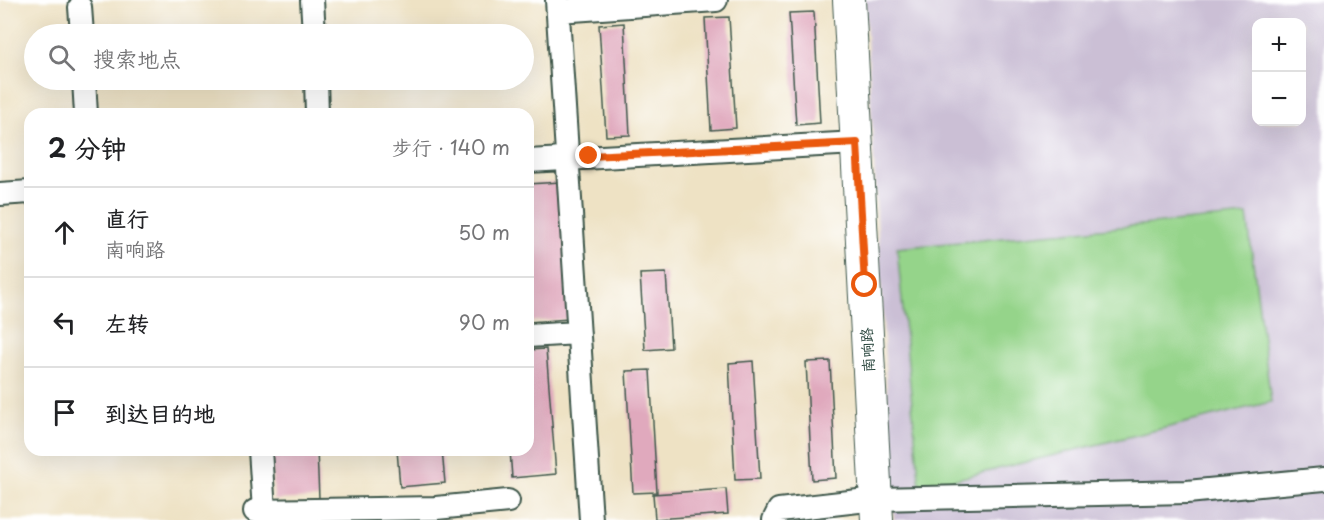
<!DOCTYPE html>
<html lang="zh">
<meta charset="utf-8">
<style>
:root{--surface:#fff;--page:#f6f6f6;--text:#202124;--muted:#757577;--line:#e0e0e0}
body{margin:0;font-family:"Playpen Sans","LXGW WenKai TC",sans-serif;background:var(--page);color:var(--text)}
.controls{position:absolute;right:18px;top:18px;display:grid;overflow:hidden;border-radius:12px;box-shadow:0 6px 24px #0002}
.controls button{width:54px;height:54px;display:grid;place-items:center;padding:0;border:0;border-bottom:2px solid var(--line);background:var(--surface);color:var(--text);font:30px sans-serif}
.stop{position:absolute;width:18px;height:18px;margin:-14px;border:4px solid #ea580c;border-radius:50%;background:#fff}
.stop.end{background:#ea580c;border-color:#fff;box-shadow:0 2px 6px #0008}
.list{margin:0;padding:0;list-style:none}
h2{display:flex;justify-content:space-between;align-items:center;height:78px;margin:0;padding:0 24px;font-size:26px}
h2 small{font-size:20px;font-weight:400;color:var(--muted)}
.list li{display:grid;grid-template-columns:39px 1fr auto;gap:18px;align-items:center;box-sizing:border-box;height:90px;padding:0 24px;border-top:2px solid var(--line)}
.list b{display:block;font-size:22px;white-space:nowrap}
.list p{margin:0;font-size:20px;white-space:nowrap;color:var(--muted)}
.list em{font-size:20px;font-style:normal;color:var(--muted)}
.icon{flex:none;width:33px;height:33px;fill:none;stroke:currentColor;stroke-width:2;stroke-linecap:round;stroke-linejoin:round}
.map{position:relative;flex:none;width:1324px;height:520px;overflow:hidden}
.search{position:absolute;background:var(--surface);box-shadow:0 6px 24px #0002;left:24px;top:24px;width:510px;height:66px;display:flex;align-items:center;gap:15px;box-sizing:border-box;padding:0 21px;border-radius:33px;color:var(--muted);font-size:22px}
.panel{position:absolute;background:var(--surface);box-shadow:0 6px 24px #0002;left:24px;top:108px;width:510px;height:348px;border-radius:18px}
.map>svg:first-child{display:block}
.industrial{fill:#cbbfd5;fill-rule:evenodd}
.green{fill:#95d48a;stroke:#5a885f;stroke-width:1.5}
.building{fill:#e0a9bd}
.lines{fill:none;stroke-linecap:round;stroke-linejoin:round}
.street-casing{stroke:#3e564a;stroke-width:26}
.secondary-casing{stroke:#3e564a;stroke-width:34}
.street{stroke:#fff;stroke-width:22}
.secondary{stroke:#fff;stroke-width:32}
.route{stroke:#ea580c;stroke-width:8}
.labels{text-anchor:middle;stroke-width:4.5;stroke-linejoin:round;paint-order:stroke}
.street-label{font-size:15px;fill:#1f3d34;stroke:#fff}
</style>
<div class="map">
<svg width="1324" height="520" viewBox="0 0 1324 520">
<rect width="100%" height="100%" fill="#fff"/>
<filter id="ink" filterUnits="userSpaceOnUse"><feTurbulence type="fractalNoise" baseFrequency=".0167" numOctaves="2"/><feDisplacementMap in="SourceGraphic" scale="12" xChannelSelector="R" yChannelSelector="G"/><feConvolveMatrix kernelMatrix="1 2 1 2 8 2 1 2 1" color-interpolation-filters="sRGB"/></filter>
<filter id="wash" filterUnits="userSpaceOnUse"><feTurbulence type="fractalNoise" baseFrequency=".008" numOctaves="4" result="noise"/><feDisplacementMap in="SourceGraphic" scale="24" xChannelSelector="R" yChannelSelector="G"/><feGaussianBlur stdDeviation="1.35" result="paint"/><feColorMatrix in="noise" values="0 0 0 0 0 0 0 0 0 0 0 0 0 0 0 0 0 1.4 0 .05"/><feComposite in="paint" operator="in"/></filter>
<g filter="url(#wash)">
<rect width="100%" height="100%" fill="#eee2c4"/>
<!-- industrial -->
<path class="industrial" d="M 865,0 L 1324,0 L 1324,520 L 894,520 ZM 1256,22 L 1302,22 L 1302,122 L 1256,122 Z"/>
<!-- green -->
<path class="green" d="M 1247,215 L 1271,402 L 920,488 L 897,248 Z"/>
<g id="blocks">
<!-- building -->
<path class="building" d="M 814,12 L 820,123 L 796,125 L 789,13 Z
M 729,17 L 736,128 L 711,130 L 705,18 Z
M 624,23 L 630,135 L 606,136 L 599,25 Z
M 561,182 L 569,319 L 528,322 L 528,184 Z
M 666,273 L 671,348 L 645,350 L 640,274 Z
M 546,349 L 556,474 L 512,478 L 510,450 L 528,450 L 528,350 Z
M 753,361 L 760,479 L 735,480 L 729,363 Z
M 830,361 L 836,478 L 812,480 L 806,362 Z
M 650,370 L 657,492 L 633,493 L 626,371 Z
M 271,450 L 317,450 L 319,498 L 274,500 Z
M 397,450 L 442,450 L 445,483 L 400,487 Z
M 726,489 L 728,514 L 655,519 L 653,494 Z"/>
</g>
</g>
<g filter="url(#ink)">
<use href="#blocks" fill-opacity="0" stroke="#3e564a" stroke-width="1.5"/>
<g class="lines">
<defs>
<path id="street" d="M 312,0 L 314,34
M 557,0 L 591,520
M 80,7 L 82,34
M 558,11 L 716,0
M 84,80 L 86,114
M 316,80 L 317,114
M 528,161 L 857,143
M 0,194 L 30,192
M 528,336 L 578,333
M 260,450 L 264,511
M 255,511 L 436,508 L 508,501
M 774,520 L 779,510 L 876,499 L 1187,492 L 1324,479"/>
<path id="secondary" d="M 849,0 L 877,520"/>
</defs>
<!-- street casing -->
<use href="#street" class="street-casing"/>
<!-- secondary casing -->
<use href="#secondary" class="secondary-casing"/>
<!-- street -->
<use href="#street" class="street"/>
<!-- secondary -->
<use href="#secondary" class="secondary"/>
</g>
</g>
<g class="lines" filter="url(#ink)">
<!-- route -->
<path class="route" d="M 589,156 L 857,143 L 865,285"/>
</g>
<g class="labels">
<!-- street labels -->
<g class="street-label">
<text transform="translate(868 350) rotate(-93)" y="5">南响路</text>
</g>
</g>
</svg>
<div class="controls">
<button>+</button>
<button>−</button>
</div>
<div class="stop" style="left:865px;top:285px"></div>
<div class="stop end" style="left:589px;top:156px"></div>
<div class="search"><svg class="icon" aria-label="search" viewBox="0 0 24 24"><circle cx="10" cy="10" r="6"/><path d="M15 15l6 6"/></svg>搜索地点</div>
<section class="panel">
<h2>2 分钟<small>步行 · 140 m</small></h2>
<ul class="list">
<li><svg class="icon" aria-label="ahead" viewBox="0 0 24 24"><path d="M12 20V5M6 11l6-6 6 6"/></svg><div><b>直行</b><p>南响路</p></div><em>50 m</em></li>
<li><svg class="icon" aria-label="left" viewBox="0 0 24 24"><path d="M17 20v-9H6M10 6l-5 5 5 5"/></svg><div><b>左转</b></div><em>90 m</em></li>
<li><svg class="icon" aria-label="arrive" viewBox="0 0 24 24"><path d="M6 21V4h12l-3 4 3 4H6"/></svg><div><b>到达目的地</b></div></li>
</ul>
</section>
</div>
